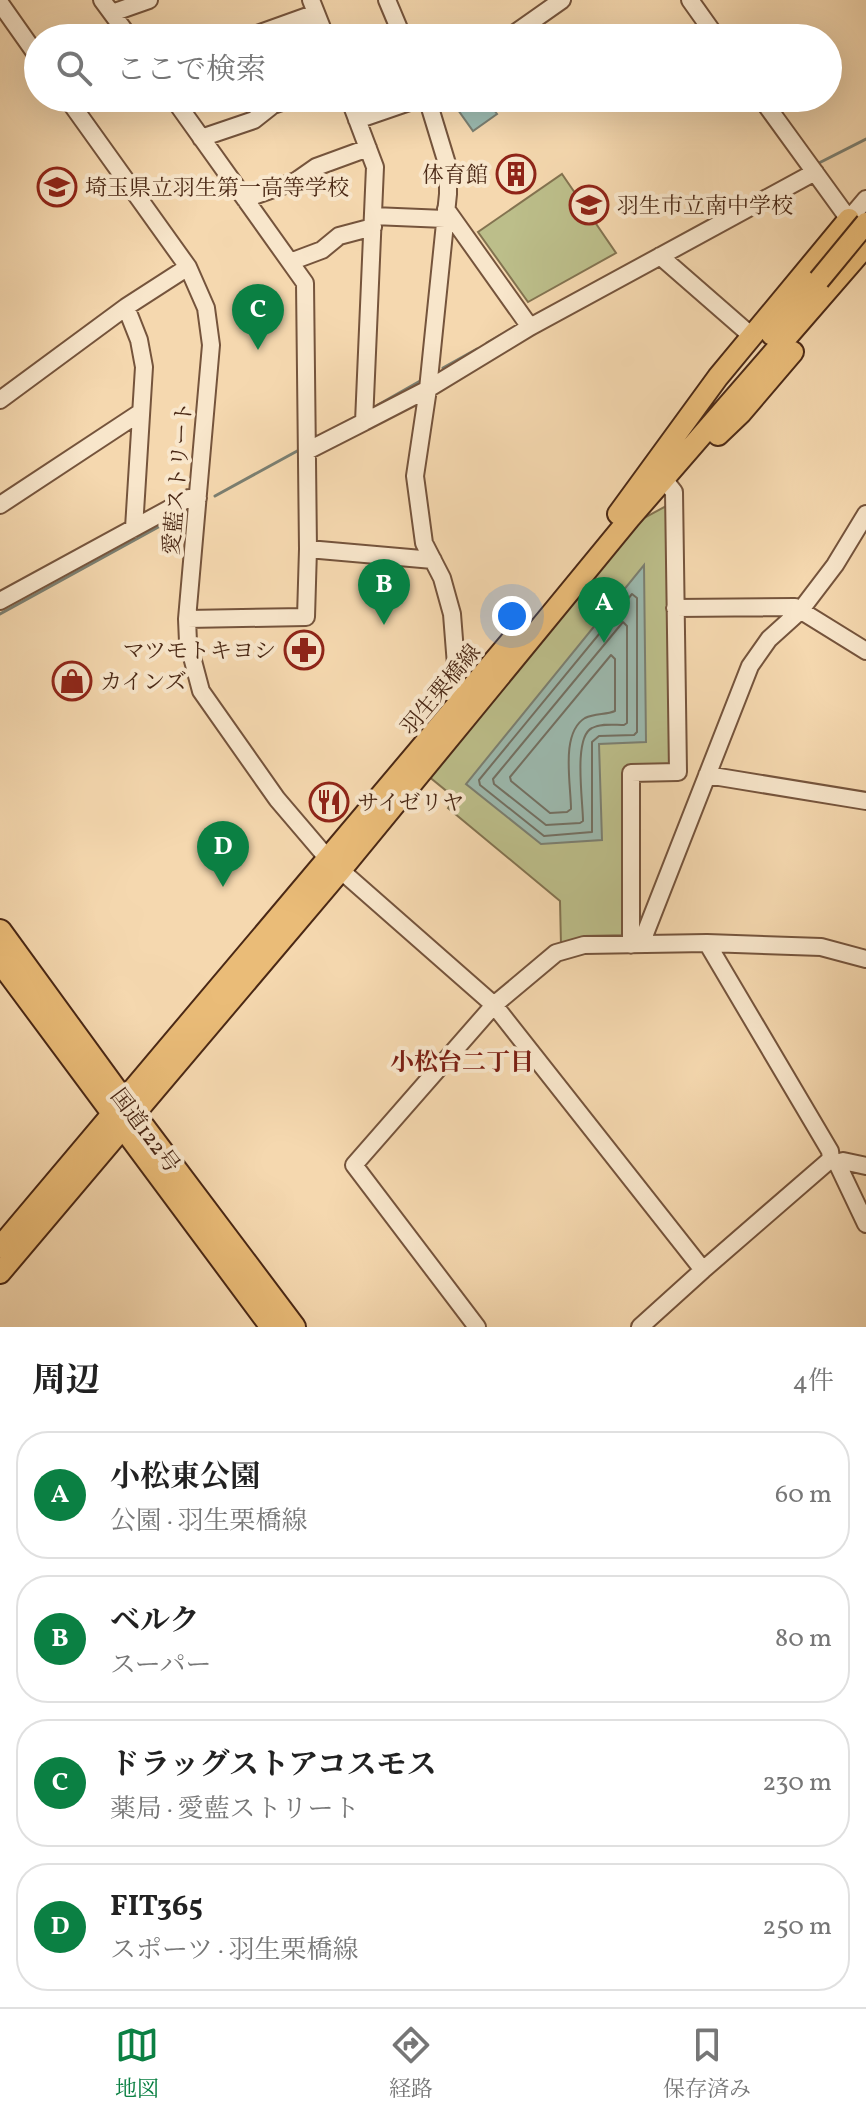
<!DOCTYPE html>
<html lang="ja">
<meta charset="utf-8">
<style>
:root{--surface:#fff;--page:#f6f6f6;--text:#222;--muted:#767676;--line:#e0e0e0;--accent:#0b8043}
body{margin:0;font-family:Vollkorn,"Noto Serif JP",serif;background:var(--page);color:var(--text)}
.you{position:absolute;left:512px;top:616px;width:28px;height:28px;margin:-20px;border:6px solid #fff;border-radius:50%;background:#1a73e8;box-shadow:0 0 0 12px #1a73e833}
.badge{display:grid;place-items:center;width:52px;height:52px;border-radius:50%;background:var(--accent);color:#fff;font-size:26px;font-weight:700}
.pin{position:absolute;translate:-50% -66px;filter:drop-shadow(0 2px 4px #0008)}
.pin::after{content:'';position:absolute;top:42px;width:28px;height:24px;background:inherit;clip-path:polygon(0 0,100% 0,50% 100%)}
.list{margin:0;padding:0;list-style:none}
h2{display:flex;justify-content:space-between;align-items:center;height:104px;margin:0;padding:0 32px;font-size:34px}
h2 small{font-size:26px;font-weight:400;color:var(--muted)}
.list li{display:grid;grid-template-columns:52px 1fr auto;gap:24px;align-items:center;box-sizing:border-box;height:128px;margin:0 16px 16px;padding:0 16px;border:2px solid var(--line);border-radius:32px}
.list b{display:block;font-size:30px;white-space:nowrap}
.list p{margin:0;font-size:26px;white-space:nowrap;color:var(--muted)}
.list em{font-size:26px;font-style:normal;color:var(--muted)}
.icon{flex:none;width:44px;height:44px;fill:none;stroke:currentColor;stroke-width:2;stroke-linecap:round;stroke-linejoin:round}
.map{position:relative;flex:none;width:866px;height:1327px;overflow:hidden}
.search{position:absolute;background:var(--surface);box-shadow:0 8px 32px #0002;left:24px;right:24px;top:24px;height:88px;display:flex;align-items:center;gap:20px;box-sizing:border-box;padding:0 28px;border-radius:44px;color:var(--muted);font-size:30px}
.sheet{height:680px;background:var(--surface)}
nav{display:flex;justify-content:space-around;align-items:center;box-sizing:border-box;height:112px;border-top:2px solid var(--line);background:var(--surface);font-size:22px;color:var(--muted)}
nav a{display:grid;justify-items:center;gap:4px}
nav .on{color:var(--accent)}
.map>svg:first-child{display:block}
.green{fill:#bcbe8a;stroke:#837350;stroke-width:2}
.water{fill:#9cb9ae;stroke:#7b7f71;stroke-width:2}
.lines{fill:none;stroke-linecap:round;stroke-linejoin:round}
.shore{stroke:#737062;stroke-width:2}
.stream{stroke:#7b7f71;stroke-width:3}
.minor-casing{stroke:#75543c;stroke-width:20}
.major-casing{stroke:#4a2815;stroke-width:24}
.highway-casing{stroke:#4a2815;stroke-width:26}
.minor{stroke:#f8e6cb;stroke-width:16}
.major{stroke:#eabc78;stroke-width:20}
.highway{stroke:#eabc78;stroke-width:22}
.major-bridge-casing{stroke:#4a2815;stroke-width:24;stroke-linecap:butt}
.major-bridge{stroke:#eabc78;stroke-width:20}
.labels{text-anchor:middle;stroke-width:8;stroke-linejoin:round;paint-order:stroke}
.poi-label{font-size:22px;fill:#4a2815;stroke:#f8e6cb;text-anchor:start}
.street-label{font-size:22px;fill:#4a2815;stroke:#f8e6cb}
.neighbourhood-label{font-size:24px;font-weight:bold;fill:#7a1f14;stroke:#f8e6cb}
</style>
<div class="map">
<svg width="866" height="1327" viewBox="0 0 866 1327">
<rect width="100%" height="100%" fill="#f5d8af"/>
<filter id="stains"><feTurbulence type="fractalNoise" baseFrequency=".0025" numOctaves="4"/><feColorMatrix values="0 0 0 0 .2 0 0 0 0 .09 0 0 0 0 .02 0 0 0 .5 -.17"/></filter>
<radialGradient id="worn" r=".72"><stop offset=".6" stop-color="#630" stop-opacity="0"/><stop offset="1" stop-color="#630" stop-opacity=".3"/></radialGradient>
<!-- green -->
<path class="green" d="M 562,174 L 616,253 L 528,302 L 478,232 Z
M 670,504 L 672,767 L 627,768 L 629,938 L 561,945 L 560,901 L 448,808 L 455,798 L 427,775 L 642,519 Z"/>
<!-- water -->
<path class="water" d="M 453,98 L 485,98 L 497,114 L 473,131 L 451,100 Z
M 644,565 L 646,742 L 599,744 L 602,840 L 541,844 L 466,784 Z"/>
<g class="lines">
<!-- shore -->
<path class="shore" d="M 632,594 L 637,598 L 637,732 L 634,735 L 599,736 L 592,742 L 592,832 L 544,836 L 480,785 L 479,780 Z
M 623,622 L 627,626 L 627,723 L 624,725 C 614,725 601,723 592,728 C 573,737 583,801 583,821 L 580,823 L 546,825 L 494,784 L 493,779 Z
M 611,655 L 615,659 L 615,711 C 606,715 595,713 585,718 C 560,733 571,784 571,809 L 567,812 L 550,813 L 511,781 L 510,777 Z"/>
<!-- stream -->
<path class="stream" d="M 815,165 L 866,139
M 690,231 L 799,172
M 487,343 L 501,335
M 443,368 L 477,349
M 378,405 L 422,380
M 215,496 L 299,450
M 0,614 L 182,514"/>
<defs>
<path id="minor" d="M 102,0 L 130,38
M 311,0 L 326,38
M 387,0 L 403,38
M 690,0 L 717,38
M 0,3 L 38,57
M 112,13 L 149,0
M 246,38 L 316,13
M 508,38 L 562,0
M 67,98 L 188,267 L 206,308 L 211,345 L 187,619 L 188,642 L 201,691 L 277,799 L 329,860 L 494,1005 L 703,1270 L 640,1327
M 173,98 L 305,283 L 308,549 L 306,617 L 187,619
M 427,98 L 448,167 L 448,194 L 428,389 L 415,476 L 424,543 L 442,578 L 452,614 L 459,703
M 761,98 L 856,229
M 357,120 L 421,98
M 201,138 L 254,120 L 273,105 L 293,98
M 245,199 L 296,181 L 316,167 L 368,148
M 446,209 L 530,327
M 373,216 L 445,219
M 849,219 L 866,199
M 660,256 L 746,331
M 290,262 L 322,250 L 339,236 L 373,227
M 126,307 L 139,340 L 144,367 L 134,528
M 0,400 L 126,307 L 188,267
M 364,422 L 428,389 L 530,327 L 815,172
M 307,451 L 364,422 L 375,167 L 349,98
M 0,505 L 141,412
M 308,549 L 433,560
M 0,601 L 189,498 L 198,498
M 675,608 L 795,607 L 866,651
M 707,775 L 866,801
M 707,943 L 821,947 L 866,959
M 641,944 L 750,666 L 769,639 L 800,611 L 835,565 L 866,514
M 631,945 L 631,773 L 678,772 L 674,492 L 667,483
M 831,1159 L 837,1163 L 866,1224
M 837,1163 L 843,1161 L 866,1166
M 477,1327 L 354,1165 L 494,1005 L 556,953 L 584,945 L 707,943 L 830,1151 L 831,1159 L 703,1270"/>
<path id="major" d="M 772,335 L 819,280
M 718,435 L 741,413 L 793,352
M 618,514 L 718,377 L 849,219
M 0,1247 L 515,636
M 0,1273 L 341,870 L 630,518 L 866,246"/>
<path id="highway" d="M 0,931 L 123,1100 L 294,1327
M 0,961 L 272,1327"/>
</defs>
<!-- minor casing -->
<use href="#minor" class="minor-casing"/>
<!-- major casing -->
<use href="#major" class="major-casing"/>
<!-- highway casing -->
<use href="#highway" class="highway-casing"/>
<!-- minor -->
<use href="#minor" class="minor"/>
<!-- major -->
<use href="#major" class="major"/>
<!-- highway -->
<use href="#highway" class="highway"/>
<defs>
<path id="major-bridge" d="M 819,280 L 866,223"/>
</defs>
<!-- major-bridge casing -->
<use href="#major-bridge" class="major-bridge-casing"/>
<!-- major-bridge -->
<use href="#major-bridge" class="major-bridge"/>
</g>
<!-- icons -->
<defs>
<symbol id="building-ring" viewBox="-11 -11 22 22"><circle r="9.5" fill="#f8e6cb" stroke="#8f2418" stroke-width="1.5"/><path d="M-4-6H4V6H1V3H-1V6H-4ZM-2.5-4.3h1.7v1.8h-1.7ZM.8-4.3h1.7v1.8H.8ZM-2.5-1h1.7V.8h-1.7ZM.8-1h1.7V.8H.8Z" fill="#8f2418"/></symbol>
<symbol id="school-ring" viewBox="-11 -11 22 22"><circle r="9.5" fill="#f8e6cb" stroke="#8f2418" stroke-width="1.5"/><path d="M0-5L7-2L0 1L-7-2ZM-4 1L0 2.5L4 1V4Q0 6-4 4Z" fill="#8f2418"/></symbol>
<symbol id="pharmacy-ring" viewBox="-11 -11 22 22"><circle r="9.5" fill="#f8e6cb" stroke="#8f2418" stroke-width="1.5"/><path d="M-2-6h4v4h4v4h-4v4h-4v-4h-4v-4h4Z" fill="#8f2418"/></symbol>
<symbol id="shop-ring" viewBox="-11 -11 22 22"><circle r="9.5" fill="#f8e6cb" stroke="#8f2418" stroke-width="1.5"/><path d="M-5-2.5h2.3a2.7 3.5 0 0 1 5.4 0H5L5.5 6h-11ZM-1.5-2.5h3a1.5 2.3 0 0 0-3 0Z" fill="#8f2418"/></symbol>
<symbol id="restaurant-ring" viewBox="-11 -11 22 22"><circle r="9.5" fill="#f8e6cb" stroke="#8f2418" stroke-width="1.5"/><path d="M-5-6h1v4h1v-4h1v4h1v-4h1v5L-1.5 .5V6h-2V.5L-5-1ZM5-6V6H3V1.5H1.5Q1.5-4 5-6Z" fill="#8f2418"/></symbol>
</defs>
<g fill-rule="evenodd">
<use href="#building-ring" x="494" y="152" width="44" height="44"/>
<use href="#school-ring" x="35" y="165" width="44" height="44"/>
<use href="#school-ring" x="567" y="183" width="44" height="44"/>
<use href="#pharmacy-ring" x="282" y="628" width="44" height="44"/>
<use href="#shop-ring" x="50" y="659" width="44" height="44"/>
<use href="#restaurant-ring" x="307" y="780" width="44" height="44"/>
</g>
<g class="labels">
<!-- poi labels -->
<g class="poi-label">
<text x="488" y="182" text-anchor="end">体育館</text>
<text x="85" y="195">埼玉県立羽生第一高等学校</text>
<text x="617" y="213">羽生市立南中学校</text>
<text x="276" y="658" text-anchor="end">マツモトキヨシ</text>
<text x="100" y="689">カインズ</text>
<text x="357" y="810">サイゼリヤ</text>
</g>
<!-- street labels -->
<g class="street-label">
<text transform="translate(177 478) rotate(-85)" y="8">愛藍ストリート</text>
<text transform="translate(440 689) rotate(-50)" y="8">羽生栗橋線</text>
<text transform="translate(146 1130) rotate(53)" y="8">国道122号</text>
</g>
<!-- neighbourhood labels -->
<g class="neighbourhood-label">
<text x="462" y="1070">小松台二丁目</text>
</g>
</g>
<rect width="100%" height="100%" filter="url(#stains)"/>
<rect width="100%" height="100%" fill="url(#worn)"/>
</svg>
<div class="you"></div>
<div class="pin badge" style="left:604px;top:643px">A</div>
<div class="pin badge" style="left:384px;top:625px">B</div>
<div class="pin badge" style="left:258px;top:350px">C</div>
<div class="pin badge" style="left:223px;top:887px">D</div>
<div class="search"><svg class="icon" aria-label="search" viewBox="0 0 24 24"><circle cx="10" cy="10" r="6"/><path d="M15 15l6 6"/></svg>ここで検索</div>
</div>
<section class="sheet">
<h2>周辺<small>4件</small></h2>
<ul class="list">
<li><span class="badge">A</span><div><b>小松東公園</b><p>公園 · 羽生栗橋線</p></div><em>60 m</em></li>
<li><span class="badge">B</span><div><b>ベルク</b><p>スーパー</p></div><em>80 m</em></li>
<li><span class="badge">C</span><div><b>ドラッグストアコスモス</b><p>薬局 · 愛藍ストリート</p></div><em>230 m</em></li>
<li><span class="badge">D</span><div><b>FIT365</b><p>スポーツ · 羽生栗橋線</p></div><em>250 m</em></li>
</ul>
</section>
<nav>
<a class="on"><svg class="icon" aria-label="map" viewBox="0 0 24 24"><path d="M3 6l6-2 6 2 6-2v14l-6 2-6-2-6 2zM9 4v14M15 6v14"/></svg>地図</a>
<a><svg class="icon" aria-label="directions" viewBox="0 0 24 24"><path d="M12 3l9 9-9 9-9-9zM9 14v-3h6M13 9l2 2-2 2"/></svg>経路</a>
<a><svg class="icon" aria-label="saved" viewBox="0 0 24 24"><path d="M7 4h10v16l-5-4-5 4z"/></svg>保存済み</a>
</nav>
